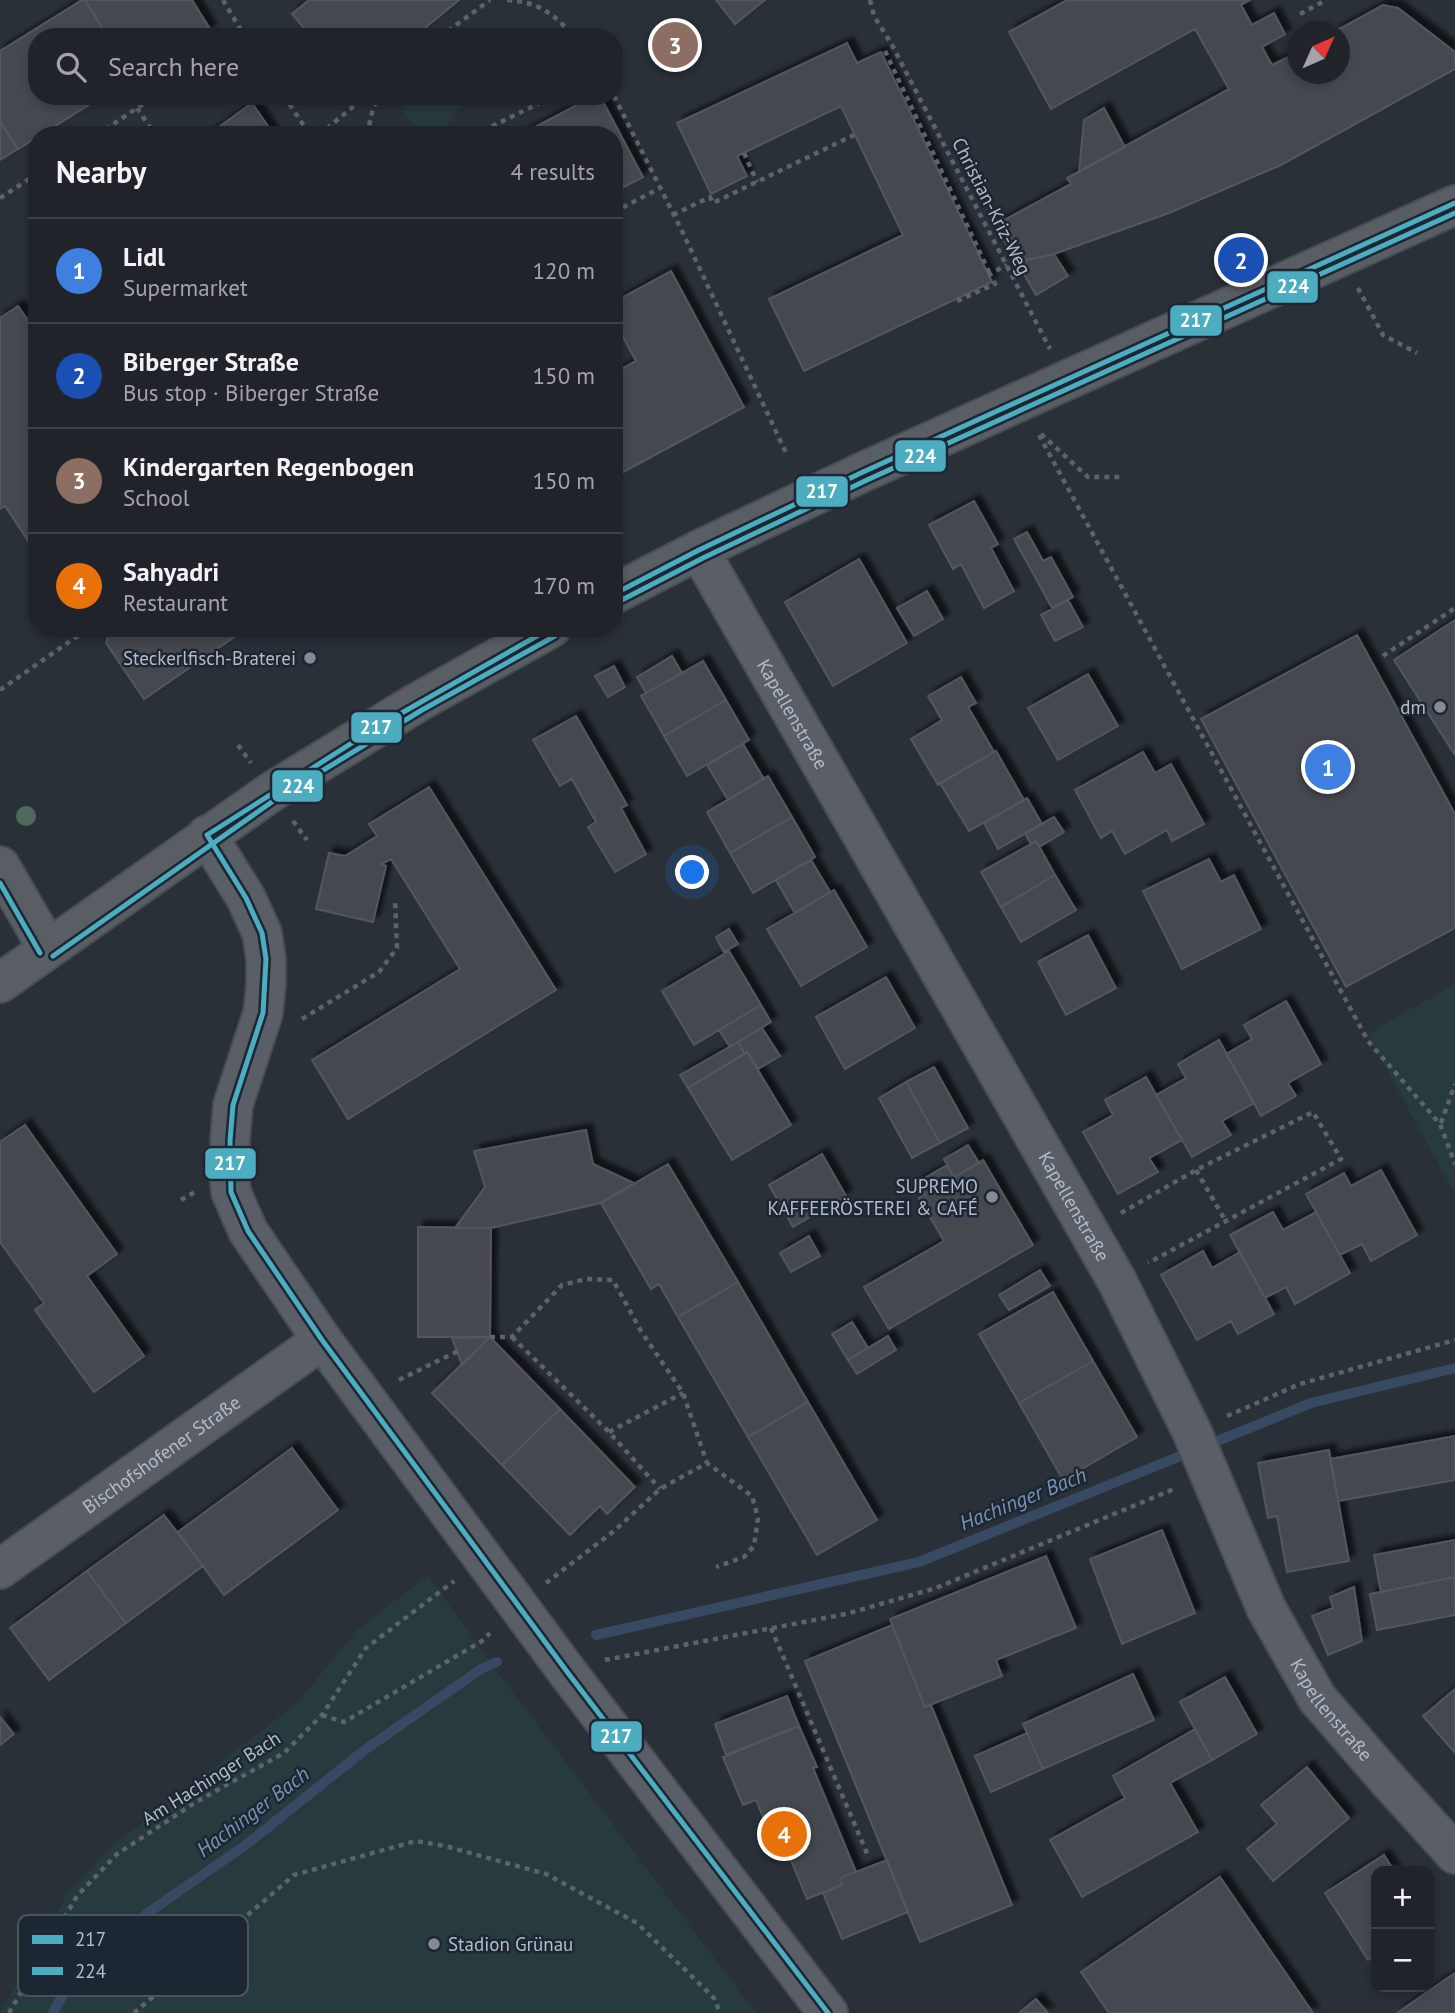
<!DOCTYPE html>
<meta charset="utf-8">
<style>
:root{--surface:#20242a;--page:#282c32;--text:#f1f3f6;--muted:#a2a4a8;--line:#3d4147;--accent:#b45309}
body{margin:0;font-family:"PT Sans",sans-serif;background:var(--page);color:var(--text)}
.controls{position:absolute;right:21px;bottom:21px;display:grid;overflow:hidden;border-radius:14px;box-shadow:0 4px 10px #0003}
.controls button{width:63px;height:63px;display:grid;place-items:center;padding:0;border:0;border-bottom:2px solid var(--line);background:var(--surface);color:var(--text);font:35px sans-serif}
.compass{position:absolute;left:1287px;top:21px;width:63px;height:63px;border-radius:50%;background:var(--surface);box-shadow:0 4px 10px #0003;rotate:45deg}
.you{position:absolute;left:693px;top:873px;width:24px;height:24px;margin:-18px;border:5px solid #fff;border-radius:50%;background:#1a73e8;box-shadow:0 0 0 10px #1a73e833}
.badge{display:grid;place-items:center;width:46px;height:46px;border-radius:50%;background:var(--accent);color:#fff;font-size:23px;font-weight:700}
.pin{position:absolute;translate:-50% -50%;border:4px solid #fff;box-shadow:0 2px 7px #0006}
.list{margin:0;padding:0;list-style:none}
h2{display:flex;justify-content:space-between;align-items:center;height:91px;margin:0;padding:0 28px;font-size:30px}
h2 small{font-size:23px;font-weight:400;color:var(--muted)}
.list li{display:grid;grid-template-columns:46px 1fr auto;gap:21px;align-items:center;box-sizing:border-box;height:105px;padding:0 28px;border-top:2px solid var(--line)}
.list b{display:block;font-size:26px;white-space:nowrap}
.list p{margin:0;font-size:23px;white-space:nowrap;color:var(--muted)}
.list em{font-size:23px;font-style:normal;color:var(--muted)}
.icon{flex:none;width:38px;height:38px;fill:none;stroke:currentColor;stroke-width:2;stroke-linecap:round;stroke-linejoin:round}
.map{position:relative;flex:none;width:1455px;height:2013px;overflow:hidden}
.search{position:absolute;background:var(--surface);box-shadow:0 4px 10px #0003;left:28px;top:28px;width:595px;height:77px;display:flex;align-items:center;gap:18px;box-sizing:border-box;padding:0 24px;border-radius:28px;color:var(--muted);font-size:26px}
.panel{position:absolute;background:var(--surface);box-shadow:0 4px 10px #0003;left:28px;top:126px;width:595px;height:511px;border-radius:28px}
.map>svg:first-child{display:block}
.green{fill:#273a3e}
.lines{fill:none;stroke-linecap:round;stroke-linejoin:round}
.stream{stroke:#384963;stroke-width:10}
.building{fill:#444950;stroke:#52575f;stroke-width:2;filter:url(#shadow)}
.street-casing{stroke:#484c53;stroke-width:42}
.secondary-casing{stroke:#484c53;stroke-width:42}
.path{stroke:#5d636a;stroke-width:4.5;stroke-dasharray:5 5;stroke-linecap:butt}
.street{stroke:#5a5e66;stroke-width:38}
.secondary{stroke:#595d64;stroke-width:38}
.bus-1-casing{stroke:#1d2633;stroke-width:10}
.bus-2-casing{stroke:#1d2633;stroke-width:10}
.bus-1{stroke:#4dadc0;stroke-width:5}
.bus-2{stroke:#4dadc0;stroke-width:5}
.tree{fill:#4e6a5a}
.poi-dot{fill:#848b96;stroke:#1d2633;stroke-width:2.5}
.labels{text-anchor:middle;stroke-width:5;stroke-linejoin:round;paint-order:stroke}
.street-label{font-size:19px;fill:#b4bcc9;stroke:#1d2633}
.poi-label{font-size:19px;fill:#b4bcc9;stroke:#1d2633;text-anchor:end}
.water-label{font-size:21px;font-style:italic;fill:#7c92b1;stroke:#1d2633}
.key{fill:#1d2633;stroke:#4a5360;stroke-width:2}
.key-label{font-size:19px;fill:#b4bcc9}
.line-badge{stroke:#1d2633;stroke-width:2.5}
.badge-label{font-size:19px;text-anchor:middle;font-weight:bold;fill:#fff}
</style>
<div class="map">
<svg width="1455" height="2013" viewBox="0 0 1455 2013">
<defs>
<filter id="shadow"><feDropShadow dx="6" dy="-6" stdDeviation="2" flood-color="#0009"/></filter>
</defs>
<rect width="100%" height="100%" fill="#2a3038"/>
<!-- green -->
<path class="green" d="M 411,96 L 452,96 L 460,106 L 445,127 L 424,135 L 403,113 Z
M 1455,984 L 1455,1194 L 1367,1034 Z
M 428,1575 L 499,1674 L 756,2013 L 0,2013 L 68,1893 L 111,1847 L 296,1704 L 356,1631 Z"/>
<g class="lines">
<!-- stream -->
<path class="stream" d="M 596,1635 L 919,1562 L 1311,1403 L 1455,1368
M 53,2013 L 75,1973 L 149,1912 L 247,1844 L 366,1749 L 481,1669 L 497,1662"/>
</g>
<!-- building -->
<path class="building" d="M 82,0 L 85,0 L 108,37 L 37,37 L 37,96 L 103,96 L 41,135 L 37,135 L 37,137 L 18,149 L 0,121 L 0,51 Z
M 85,0 L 192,0 L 210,29 L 199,37 L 108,37 Z
M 309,0 L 459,0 L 414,37 L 311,37 L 292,14 Z
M 716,0 L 765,0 L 735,24 Z
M 1067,0 L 1250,0 L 1241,5 L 1252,25 L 1274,13 L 1285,34 L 1262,47 L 1272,65 L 1298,52 L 1298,74 L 1340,74 L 1340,32 L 1334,32 L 1383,5 L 1398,8 L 1455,52 L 1455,69 L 1281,165 L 1169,213 L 1054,254 L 1017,262 L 995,225 L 1071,184 L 1067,178 L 1229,89 L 1195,29 L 1051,109 L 1009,32 Z
M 847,43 L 857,63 L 881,52 L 992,282 L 804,371 L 769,299 L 903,235 L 841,106 L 737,156 L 747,176 L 711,194 L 677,123 Z
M 594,96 L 600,96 L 643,177 L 614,192 L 614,135 L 520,135 Z
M 252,103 L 274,135 L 208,135 Z
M 1104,108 L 1125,147 L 1079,172 L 1084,120 Z
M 0,121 L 18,149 L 0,160 Z
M 1054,254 L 1068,276 L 1036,295 L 1017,262 Z
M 671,271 L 744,407 L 614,477 L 614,373 L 636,361 L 614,320 L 614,302 Z
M 18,306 L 37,333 L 37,554 L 5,506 L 0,509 L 0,318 Z
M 974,501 L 998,544 L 991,548 L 1014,591 L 984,608 L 961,564 L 953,569 L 929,525 Z
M 1027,532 L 1043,561 L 1051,557 L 1073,597 L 1052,608 L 1014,539 Z
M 859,559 L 907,643 L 833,686 L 785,602 Z
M 927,591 L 943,619 L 914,636 L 897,608 Z
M 1068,600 L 1083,627 L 1055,641 L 1041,615 Z
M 1455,620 L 1455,755 L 1394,660 Z
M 110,628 L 236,628 L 239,634 L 144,699 L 106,643 Z
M 1357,635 L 1455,814 L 1455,928 L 1346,987 L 1201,719 Z
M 672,656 L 682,673 L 646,693 L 637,677 Z
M 703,661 L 726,700 L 664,736 L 641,696 Z
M 614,666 L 625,687 L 608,697 L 595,676 Z
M 1088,674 L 1118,726 L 1058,760 L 1028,708 Z
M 961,677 L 976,703 L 968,707 L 994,752 L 938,785 L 911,739 L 942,720 L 928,696 Z
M 726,700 L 749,740 L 687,776 L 664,736 Z
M 576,716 L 627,805 L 621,808 L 646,854 L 615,872 L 588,827 L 596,822 L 572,779 L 560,786 L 533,740 Z
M 743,744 L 764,779 L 728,800 L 707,765 Z
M 996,751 L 1024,800 L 969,831 L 940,783 Z
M 1143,752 L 1155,773 L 1171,764 L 1204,824 L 1172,841 L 1167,830 L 1125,854 L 1112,831 L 1101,838 L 1075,790 Z
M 768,776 L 792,817 L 730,853 L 707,812 Z
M 429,787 L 556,990 L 348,1119 L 312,1060 L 460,969 L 391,859 L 382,864 L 386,866 L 373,922 L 316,909 L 329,853 L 345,856 L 377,836 L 369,824 Z
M 1027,798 L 1042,824 L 998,849 L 984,823 Z
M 792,817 L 815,857 L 753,893 L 730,853 Z
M 1054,817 L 1064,832 L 1039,847 L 1036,841 L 1031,844 L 1025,833 Z
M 1036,841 L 1055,875 L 1001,907 L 981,872 Z
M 1209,859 L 1221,882 L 1234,875 L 1261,929 L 1182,969 L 1143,891 Z
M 811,860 L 830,892 L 795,913 L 776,880 Z
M 1055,875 L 1076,910 L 1021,942 L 1001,907 Z
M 834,890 L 867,947 L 801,986 L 767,929 Z
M 729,929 L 738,944 L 724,952 L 716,937 Z
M 1088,935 L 1116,988 L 1066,1015 L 1038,962 Z
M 729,951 L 761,1005 L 694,1045 L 662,991 Z
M 886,977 L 915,1028 L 845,1069 L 816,1017 Z
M 1286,1001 L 1321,1064 L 1288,1083 L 1296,1096 L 1261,1116 L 1226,1054 L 1252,1039 L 1244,1025 Z
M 761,1005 L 771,1022 L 730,1047 L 719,1030 Z
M 762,1028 L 780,1056 L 758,1069 L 747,1052 L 745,1054 L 738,1042 Z
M 1219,1040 L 1254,1103 L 1222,1121 L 1231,1135 L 1192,1157 L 1156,1095 L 1186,1078 L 1178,1064 Z
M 738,1042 L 745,1054 L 688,1088 L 680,1075 Z
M 747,1052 L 791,1125 L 732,1160 L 688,1088 Z
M 934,1067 L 968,1128 L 940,1143 L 906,1082 Z
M 1146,1077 L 1182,1140 L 1149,1158 L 1158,1172 L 1118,1194 L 1083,1132 L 1113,1115 L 1105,1100 Z
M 906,1082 L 940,1143 L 912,1158 L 879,1098 Z
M 25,1125 L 117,1254 L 87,1276 L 144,1356 L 94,1392 L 35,1310 L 44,1303 L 0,1242 L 0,1142 Z
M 586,1130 L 593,1164 L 634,1183 L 601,1203 L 491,1228 L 455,1228 L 485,1187 L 474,1151 Z
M 968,1145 L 979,1163 L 954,1177 L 944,1159 Z
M 822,1154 L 846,1196 L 793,1227 L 769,1185 Z
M 983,1160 L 1033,1245 L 889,1329 L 864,1287 L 944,1241 L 919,1198 Z
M 668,1164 L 738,1282 L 678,1317 L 659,1284 L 651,1289 L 601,1203 Z
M 947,1165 L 954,1177 L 924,1195 L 916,1183 Z
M 1381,1170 L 1417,1235 L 1371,1261 L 1362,1244 L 1340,1255 L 1306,1194 L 1344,1173 L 1351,1186 Z
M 1273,1212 L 1283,1230 L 1316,1212 L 1350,1273 L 1295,1304 L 1286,1287 L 1265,1298 L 1230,1235 Z
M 418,1227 L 491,1228 L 490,1337 L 418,1337 Z
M 809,1236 L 820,1256 L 791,1272 L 780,1253 Z
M 1203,1251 L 1212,1268 L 1240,1252 L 1274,1314 L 1238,1334 L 1231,1321 L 1197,1340 L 1161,1275 Z
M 1040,1270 L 1050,1286 L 1009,1310 L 999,1295 Z
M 738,1282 L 808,1402 L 748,1437 L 678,1317 Z
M 1053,1292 L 1093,1361 L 1019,1403 L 979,1334 Z
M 852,1322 L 868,1348 L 848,1360 L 832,1334 Z
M 888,1336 L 896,1350 L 857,1374 L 848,1360 Z
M 490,1337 L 560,1409 L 502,1465 L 432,1393 Z
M 490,1337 L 462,1365 L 452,1338 Z
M 1093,1361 L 1137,1437 L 1063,1480 L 1019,1403 Z
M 808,1402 L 877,1520 L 817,1555 L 748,1437 Z
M 560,1409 L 635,1487 L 607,1514 L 600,1506 L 570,1535 L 502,1465 Z
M 1455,1436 L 1455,1480 L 1338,1501 L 1330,1459 Z
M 292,1448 L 338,1510 L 224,1595 L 178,1532 Z
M 1329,1450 L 1349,1561 L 1287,1572 L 1277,1516 L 1268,1518 L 1258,1463 Z
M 164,1515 L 203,1566 L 126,1623 L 87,1571 Z
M 1162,1530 L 1195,1613 L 1122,1644 L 1090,1559 Z
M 1455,1540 L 1455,1577 L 1381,1592 L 1374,1555 Z
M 1046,1556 L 1076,1628 L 996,1660 L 1002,1676 L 925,1707 L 890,1619 Z
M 87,1571 L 126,1623 L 49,1680 L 10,1628 Z
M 1455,1577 L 1455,1615 L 1377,1630 L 1370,1594 Z
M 1354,1587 L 1362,1641 L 1328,1655 L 1312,1616 L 1333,1608 L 1330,1597 Z
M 892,1625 L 925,1707 L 931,1705 L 1012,1905 L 920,1942 L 805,1661 Z
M 1133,1674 L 1154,1720 L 1043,1769 L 1023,1724 Z
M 1225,1677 L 1257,1734 L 1212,1760 L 1180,1702 Z
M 1455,1689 L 1455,1753 L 1423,1716 Z
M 787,1696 L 799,1726 L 726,1755 L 715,1724 Z
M 0,1717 L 14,1734 L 0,1745 Z
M 799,1726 L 817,1767 L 813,1768 L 856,1872 L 840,1878 L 842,1885 L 807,1899 L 788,1853 L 780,1857 L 756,1800 L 743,1805 L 723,1757 Z
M 1195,1729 L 1212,1760 L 1170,1783 L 1198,1832 L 1082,1897 L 1050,1840 L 1125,1798 L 1113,1776 Z
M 1027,1733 L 1043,1769 L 991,1792 L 975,1756 Z
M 1307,1767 L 1349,1818 L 1273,1881 L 1247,1849 L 1277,1824 L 1261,1805 Z
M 1384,1855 L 1394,1871 L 1376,1871 L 1376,1955 L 1368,1960 L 1325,1893 Z
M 887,1860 L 908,1912 L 842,1939 L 823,1893 L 842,1885 L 840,1878 Z
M 1220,1877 L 1313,2013 L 1109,2013 L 1081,1972 Z
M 1455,1973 L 1455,2013 L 1397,2013 Z
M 1036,1999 L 1048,2013 L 1019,2013 Z"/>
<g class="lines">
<defs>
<g id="street">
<path id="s1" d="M 699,550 L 1117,1281 L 1192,1432 L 1266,1608 L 1317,1698 L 1388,1780 L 1455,1854"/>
<path d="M 207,835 L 246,898 L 262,933 L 266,959 L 266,985 L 263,1013 L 233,1105 L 230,1141 L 229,1172 L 231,1192 L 248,1231 L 322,1340 L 568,1673 L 828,2013"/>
<path id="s2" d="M 0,1569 L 322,1340"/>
</g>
<path id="secondary" d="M 614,594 L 699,550 L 863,472 L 1455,205
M 0,866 L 48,949
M 0,983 L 271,792 L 418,702 L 551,628"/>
</defs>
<!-- street casing -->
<use href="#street" class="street-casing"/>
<!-- secondary casing -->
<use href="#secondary" class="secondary-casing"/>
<!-- path -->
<path class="path" d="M 223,0 L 245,37
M 507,0 C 540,2 553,14 575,37
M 870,0 L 874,16 L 892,45 L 1050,349
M 1300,14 L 1326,0
M 440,37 L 490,0
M 885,51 L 990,274
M 284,96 L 310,135
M 614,96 L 683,233 L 787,455
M 137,108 L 155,135
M 97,135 L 155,96
M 319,135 L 366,96
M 367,135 L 373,108 L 380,96
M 474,135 L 554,96
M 744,153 L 757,182
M 0,198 L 37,174
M 614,212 L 660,188
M 673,215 L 710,197 L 713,203 L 854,135
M 1358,288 L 1383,335 L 1417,353
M 957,301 L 995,284 L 990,274 L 1007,265
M 1041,434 L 1088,477 L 1121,477
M 1039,435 L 1368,1041 L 1440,1124 L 1455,1164
M 1383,656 L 1455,608
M 0,690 L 89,628
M 238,745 L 251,763
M 293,821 L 307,840
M 302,1019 L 379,972 L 397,948 L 395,899
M 1441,1123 L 1455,1084
M 1196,1170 L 1225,1220
M 181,1200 L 195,1192
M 1121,1213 L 1196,1170 L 1313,1112 L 1341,1159 L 1148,1263
M 490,1337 L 512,1337 L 562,1285 L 586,1279 L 613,1280 L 641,1331 L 683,1393 L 707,1463
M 512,1337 L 609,1432 L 660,1489
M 399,1380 L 458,1351
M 1227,1416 L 1300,1384 L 1455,1340
M 609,1432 L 683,1393
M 546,1583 L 614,1531 L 660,1489 L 707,1463 L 752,1496 L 758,1518 L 754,1546 L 744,1557 L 716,1567
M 771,1628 L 869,1858
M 605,1660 L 846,1614 L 936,1588 L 1174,1489
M 322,1715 L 344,1722 L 482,1641 L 490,1633
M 9,2013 L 77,1896 L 117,1854 L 196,1802 L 284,1753 L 322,1715 L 366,1648 L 454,1581
M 134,2013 L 294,1875 L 416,1841 L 445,1846 L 546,1874 L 637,1923 L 714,1998 L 720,2013"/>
<!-- street -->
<use href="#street" class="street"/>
<!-- secondary -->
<use href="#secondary" class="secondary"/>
<defs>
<path id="bus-1" d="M 614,594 L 699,550 L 863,472 L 1455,203
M 207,835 L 246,898 L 262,933 L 266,959 L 263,1013 L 233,1105 L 230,1141 L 231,1192 L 248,1231 L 322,1340 L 568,1673 L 828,2013
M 207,835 L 377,727 L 551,628"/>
<path id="bus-2" d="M 618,602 L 703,558 L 867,480 L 1455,213
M 0,883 L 40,953
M 53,956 L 276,799 L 422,710 L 555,636"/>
</defs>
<!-- bus-1 casing -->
<use href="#bus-1" class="bus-1-casing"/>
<!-- bus-2 casing -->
<use href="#bus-2" class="bus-2-casing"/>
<!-- bus-1 -->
<use href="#bus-1" class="bus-1"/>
<!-- bus-2 -->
<use href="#bus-2" class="bus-2"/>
</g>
<!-- trees -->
<circle class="tree" cx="26" cy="816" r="10"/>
<!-- markers -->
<g class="poi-dot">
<circle cx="310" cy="658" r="7"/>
<circle cx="1440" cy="707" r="7"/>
<circle cx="992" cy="1197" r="7"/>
<circle cx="434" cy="1944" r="7"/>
</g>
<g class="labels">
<!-- street labels -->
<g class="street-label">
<text transform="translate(992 206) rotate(63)" y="7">Christian-Kriz-Weg</text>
<text dy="7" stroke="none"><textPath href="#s1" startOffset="189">Kapellenstraße</textPath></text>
<text dy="7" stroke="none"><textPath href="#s1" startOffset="756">Kapellenstraße</textPath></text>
<text dy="7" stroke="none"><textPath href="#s2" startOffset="198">Bischofshofener Straße</textPath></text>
<text dy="7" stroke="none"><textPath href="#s1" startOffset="1323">Kapellenstraße</textPath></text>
<text transform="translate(211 1778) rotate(-32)" y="7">Am Hachinger Bach</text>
</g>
<!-- poi labels -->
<g class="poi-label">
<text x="296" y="665">Steckerlfisch-Braterei</text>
<text x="1426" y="714">dm</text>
<text x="978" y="1193">SUPREMO<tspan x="978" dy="22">KAFFEERÖSTEREI &amp; CAFÉ</tspan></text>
<text x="448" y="1951" text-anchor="start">Stadion Grünau</text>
</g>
<!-- water labels -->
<g class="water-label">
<text transform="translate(1023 1499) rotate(-22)" y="7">Hachinger Bach</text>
<text transform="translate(253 1812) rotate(-37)" y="7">Hachinger Bach</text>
</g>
</g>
<!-- legend -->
<rect x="18" y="1915" width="230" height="81" rx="10" class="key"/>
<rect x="32" y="1935" width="31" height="9" fill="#4dadc0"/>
<rect x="32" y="1967" width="31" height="8" fill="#4dadc0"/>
<g class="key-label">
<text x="75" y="1946">217</text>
<text x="75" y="1978">224</text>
</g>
<g class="line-badge">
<rect x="1266" y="270" width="53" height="34" rx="7" fill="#4dadc0"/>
<rect x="1169" y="304" width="54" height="33" rx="7" fill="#4dadc0"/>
<rect x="894" y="439" width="53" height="34" rx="7" fill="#4dadc0"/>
<rect x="795" y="475" width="54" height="33" rx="7" fill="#4dadc0"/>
<rect x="350" y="711" width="53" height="33" rx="7" fill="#4dadc0"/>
<rect x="271" y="769" width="53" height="34" rx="7" fill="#4dadc0"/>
<rect x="204" y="1147" width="53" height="33" rx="7" fill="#4dadc0"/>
<rect x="590" y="1720" width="53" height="33" rx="7" fill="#4dadc0"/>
</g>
<g class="badge-label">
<text x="1293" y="293">224</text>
<text x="1196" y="327">217</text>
<text x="920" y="463">224</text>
<text x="822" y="498">217</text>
<text x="376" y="734">217</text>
<text x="298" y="793">224</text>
<text x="230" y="1170">217</text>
<text x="616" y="1743">217</text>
</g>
</svg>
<div class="controls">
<button>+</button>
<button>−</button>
</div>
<svg class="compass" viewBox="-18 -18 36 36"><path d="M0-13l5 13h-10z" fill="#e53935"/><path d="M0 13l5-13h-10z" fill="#a2a4a8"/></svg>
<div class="you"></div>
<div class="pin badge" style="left:1328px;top:767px;background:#3f7fe0">1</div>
<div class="pin badge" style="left:1241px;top:260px;background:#1a4fb4">2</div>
<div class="pin badge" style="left:675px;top:45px;background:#8d6e63">3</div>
<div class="pin badge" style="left:784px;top:1834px;background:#e8710a">4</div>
<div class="search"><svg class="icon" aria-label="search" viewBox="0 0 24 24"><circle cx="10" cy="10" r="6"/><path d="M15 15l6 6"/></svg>Search here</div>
<section class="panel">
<h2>Nearby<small>4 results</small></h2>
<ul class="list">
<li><span class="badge" style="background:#3f7fe0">1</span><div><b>Lidl</b><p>Supermarket</p></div><em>120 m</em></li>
<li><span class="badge" style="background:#1a4fb4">2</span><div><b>Biberger Straße</b><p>Bus stop · Biberger Straße</p></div><em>150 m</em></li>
<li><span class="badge" style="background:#8d6e63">3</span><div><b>Kindergarten Regenbogen</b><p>School</p></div><em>150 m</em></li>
<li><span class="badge" style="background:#e8710a">4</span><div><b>Sahyadri</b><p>Restaurant</p></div><em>170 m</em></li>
</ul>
</section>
</div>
